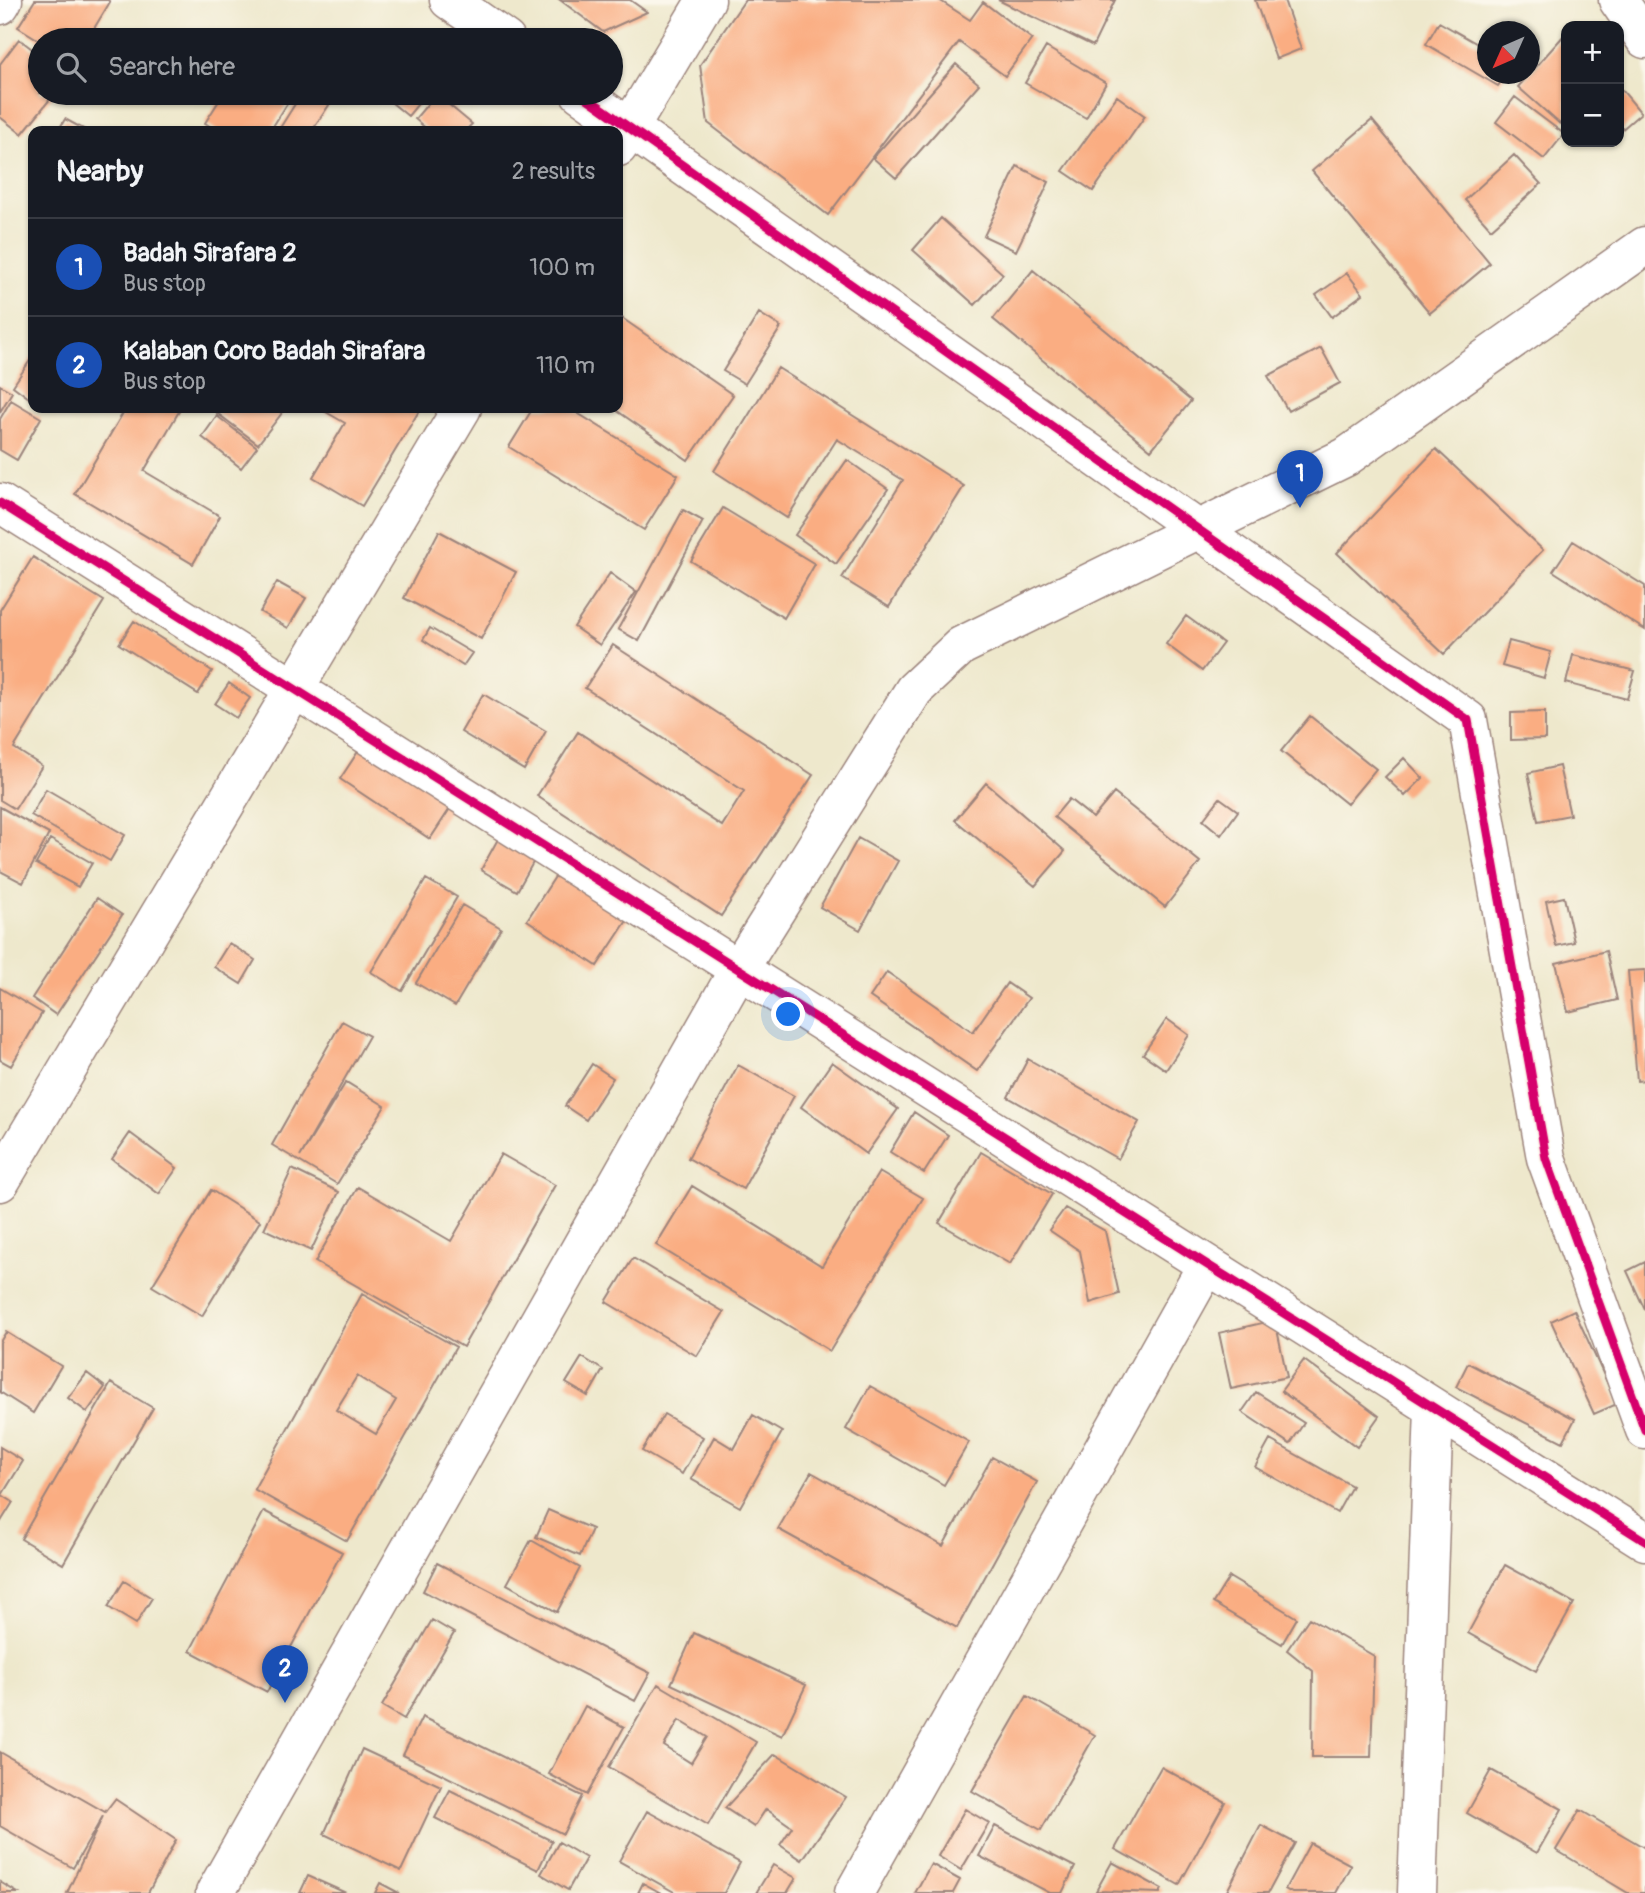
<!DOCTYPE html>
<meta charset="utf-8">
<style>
:root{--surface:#171b24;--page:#20242c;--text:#f1f3f6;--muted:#9ea1a6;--line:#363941;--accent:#0f766e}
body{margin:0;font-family:Pangolin,sans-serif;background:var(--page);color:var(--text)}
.controls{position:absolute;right:21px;top:21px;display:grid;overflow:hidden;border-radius:14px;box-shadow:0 2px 5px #0004}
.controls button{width:63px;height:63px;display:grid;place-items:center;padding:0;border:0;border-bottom:2px solid var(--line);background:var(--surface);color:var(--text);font:35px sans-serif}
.compass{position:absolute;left:1477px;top:21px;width:63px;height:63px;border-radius:50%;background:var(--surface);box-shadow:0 2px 5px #0004;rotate:225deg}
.you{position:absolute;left:789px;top:1015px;width:24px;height:24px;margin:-18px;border:5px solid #fff;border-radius:50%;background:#1a73e8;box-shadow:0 0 0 10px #1a73e833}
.badge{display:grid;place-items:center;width:46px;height:46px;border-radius:50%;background:var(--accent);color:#fff;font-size:23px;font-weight:700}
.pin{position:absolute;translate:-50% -58px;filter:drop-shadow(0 2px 4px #0008)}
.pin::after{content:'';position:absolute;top:37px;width:24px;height:21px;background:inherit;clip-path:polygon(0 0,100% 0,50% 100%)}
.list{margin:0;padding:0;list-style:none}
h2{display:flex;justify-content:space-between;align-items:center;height:91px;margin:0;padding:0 28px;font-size:30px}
h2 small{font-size:23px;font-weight:400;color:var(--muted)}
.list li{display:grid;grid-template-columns:46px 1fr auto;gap:21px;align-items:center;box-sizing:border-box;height:98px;padding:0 28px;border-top:2px solid var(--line)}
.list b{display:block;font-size:26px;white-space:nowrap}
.list p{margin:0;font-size:23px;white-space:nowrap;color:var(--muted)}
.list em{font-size:23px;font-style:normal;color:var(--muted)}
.icon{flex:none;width:38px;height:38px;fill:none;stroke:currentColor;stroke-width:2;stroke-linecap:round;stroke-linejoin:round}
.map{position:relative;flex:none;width:1645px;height:1893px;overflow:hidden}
.search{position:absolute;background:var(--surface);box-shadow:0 2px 5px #0004;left:28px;top:28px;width:595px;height:77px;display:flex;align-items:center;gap:18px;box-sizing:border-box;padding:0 24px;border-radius:38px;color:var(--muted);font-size:26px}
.panel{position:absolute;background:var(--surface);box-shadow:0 2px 5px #0004;left:28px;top:126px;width:595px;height:287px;border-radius:14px}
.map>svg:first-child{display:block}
.building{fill:#faad82;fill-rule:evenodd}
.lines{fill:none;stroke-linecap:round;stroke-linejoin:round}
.minor-casing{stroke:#9c847c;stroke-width:41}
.major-casing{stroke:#9c847c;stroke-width:41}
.minor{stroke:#fff;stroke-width:38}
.major{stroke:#fff;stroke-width:38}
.cycleway-casing{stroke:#fbf7ec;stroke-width:13}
.cycleway{stroke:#d6006c;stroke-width:9}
</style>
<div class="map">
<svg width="1645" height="1893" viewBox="0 0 1645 1893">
<rect width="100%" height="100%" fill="#fbf7ec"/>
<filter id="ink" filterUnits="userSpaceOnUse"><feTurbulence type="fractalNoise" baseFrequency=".0143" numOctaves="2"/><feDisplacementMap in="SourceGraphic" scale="14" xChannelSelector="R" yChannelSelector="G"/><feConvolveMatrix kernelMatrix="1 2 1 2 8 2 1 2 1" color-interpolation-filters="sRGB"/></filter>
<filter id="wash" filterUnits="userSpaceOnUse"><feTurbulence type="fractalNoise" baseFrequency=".00686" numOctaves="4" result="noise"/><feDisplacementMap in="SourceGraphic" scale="28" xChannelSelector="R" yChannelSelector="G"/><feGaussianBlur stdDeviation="1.57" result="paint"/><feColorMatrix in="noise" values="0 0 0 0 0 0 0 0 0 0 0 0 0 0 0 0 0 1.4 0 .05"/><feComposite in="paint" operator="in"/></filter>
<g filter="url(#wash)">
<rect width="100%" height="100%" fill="#eee8cc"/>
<g id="blocks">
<!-- building -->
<path class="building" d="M 35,0 L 108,0 L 110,2 L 87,40 L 39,40 L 18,27 Z
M 560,0 L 630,0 L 647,12 L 603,32 Z
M 745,0 L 939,0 L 970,20 L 983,2 L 1032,39 L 1005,76 L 959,42 L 828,215 L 708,123 L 700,65 Z
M 998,0 L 1115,0 L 1093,46 Z
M 1255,0 L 1284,0 L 1301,49 L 1276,59 Z
M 1439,22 L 1488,50 L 1488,74 L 1506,74 L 1498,86 L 1426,44 Z
M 1566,33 L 1566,117 L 1560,124 L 1518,87 Z
M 19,39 L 40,55 L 40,93 L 55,93 L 22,134 L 0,117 L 0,64 Z
M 1046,47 L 1106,83 L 1086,118 L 1025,83 Z
M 956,64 L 979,84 L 896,178 L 873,158 Z
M 1622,90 L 1641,113 L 1619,132 L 1619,92 Z
M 224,93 L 294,93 L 270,131 L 218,131 L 205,123 Z
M 302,93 L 308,93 L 329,105 L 312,131 L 278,131 Z
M 380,93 L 427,93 L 408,116 Z
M 436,94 L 472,124 L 465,131 L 429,131 L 415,119 Z
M 1117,96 L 1145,116 L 1093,191 L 1063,171 Z
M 1515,97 L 1564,134 L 1544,159 L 1496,122 Z
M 65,119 L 87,131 L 58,131 Z
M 1372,120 L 1490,263 L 1430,313 L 1312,171 Z
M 1514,155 L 1541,184 L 1491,229 L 1465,200 Z
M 1017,166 L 1049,182 L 1016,251 L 984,236 Z
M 941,218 L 1003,274 L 975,305 L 913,250 Z
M 1033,270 L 1191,401 L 1151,450 L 993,319 Z
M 1347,273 L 1363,294 L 1332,317 L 1316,295 Z
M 759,313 L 781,327 L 745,384 L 723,371 Z
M 619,316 L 733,395 L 688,460 L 613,408 L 618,408 Z
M 1321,348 L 1340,383 L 1288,411 L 1268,376 Z
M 33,356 L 33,401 L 13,386 Z
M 778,368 L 964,486 L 889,607 L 842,578 L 903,480 L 837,439 L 787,518 L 714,471 Z
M 0,385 L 12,392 L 0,412 Z
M 11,400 L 41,418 L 17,460 L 0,450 L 0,419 Z
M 126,408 L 181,408 L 144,471 L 220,516 L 193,564 L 75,494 Z
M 221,408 L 274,408 L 282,413 L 258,444 L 217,413 Z
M 319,408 L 414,408 L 419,411 L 362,506 L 313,477 L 345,423 Z
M 533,408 L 569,408 L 678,475 L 644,530 L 509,447 Z
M 217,416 L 257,447 L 241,468 L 202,437 Z
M 1436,449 L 1543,550 L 1444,654 L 1337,553 Z
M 847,460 L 888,489 L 836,564 L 795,535 Z
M 723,508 L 815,564 L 784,618 L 691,561 Z
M 683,510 L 703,521 L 639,641 L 618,629 Z
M 439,531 L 516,572 L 481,639 L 404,598 Z
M 1573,541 L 1645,586 L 1645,630 L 1553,571 Z
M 33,557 L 104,601 L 14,748 L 42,766 L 15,809 L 0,800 L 0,610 Z
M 610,573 L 636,592 L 600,645 L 574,627 Z
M 277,582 L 306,598 L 288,628 L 260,612 Z
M 1186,616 L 1223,643 L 1202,671 L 1166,644 Z
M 134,621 L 212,671 L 198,694 L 119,644 Z
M 430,628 L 472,653 L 463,666 L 423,640 Z
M 1509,641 L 1551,652 L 1544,678 L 1502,666 Z
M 613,645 L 813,775 L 721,916 L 537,796 L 578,732 L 722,826 L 744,791 L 585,688 Z
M 1573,655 L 1635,671 L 1627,699 L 1566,683 Z
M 229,683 L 250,698 L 236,718 L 215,704 Z
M 483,694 L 546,731 L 524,770 L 461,732 Z
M 1545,712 L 1545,739 L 1511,740 L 1511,713 Z
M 1310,716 L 1376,769 L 1347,804 L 1281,751 Z
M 363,744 L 453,804 L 430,839 L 340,779 Z
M 1404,758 L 1423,778 L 1405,796 L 1385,777 Z
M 1559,766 L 1570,815 L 1538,821 L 1528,773 Z
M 986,783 L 1065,851 L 1035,886 L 955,820 Z
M 46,789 L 125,835 L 110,861 L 31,815 Z
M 1114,793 L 1200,862 L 1165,907 L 1054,817 L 1069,799 L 1093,818 Z
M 1220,798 L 1238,811 L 1221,835 L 1203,820 Z
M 0,807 L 49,834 L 23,883 L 0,871 Z
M 858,838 L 898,861 L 860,930 L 820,907 Z
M 50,839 L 92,863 L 78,887 L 36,864 Z
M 498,839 L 535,859 L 517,891 L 481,870 Z
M 562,866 L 632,913 L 597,966 L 527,920 Z
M 426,879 L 457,897 L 402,991 L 371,972 Z
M 1564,897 L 1574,942 L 1556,946 L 1546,901 Z
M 97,898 L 122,915 L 56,1015 L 32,998 Z
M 462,905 L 501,928 L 455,1006 L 416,983 Z
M 229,943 L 255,960 L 241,984 L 214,967 Z
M 1606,951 L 1617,1000 L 1568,1012 L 1556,963 Z
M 1645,970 L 1645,1080 L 1637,1081 L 1628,971 Z
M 887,972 L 973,1032 L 1007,983 L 1029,998 L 977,1071 L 870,997 Z
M 0,988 L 42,1013 L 11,1066 L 0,1060 Z
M 1167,1019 L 1189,1035 L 1166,1070 L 1143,1054 Z
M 342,1021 L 369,1036 L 300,1157 L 346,1082 L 385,1106 L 337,1184 L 272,1145 Z
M 1028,1059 L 1139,1122 L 1118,1159 L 1008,1097 Z
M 832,1062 L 898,1109 L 866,1154 L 801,1107 Z
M 592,1064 L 613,1078 L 586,1120 L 565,1106 Z
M 738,1065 L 794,1096 L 743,1189 L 688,1158 Z
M 914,1112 L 948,1135 L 924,1173 L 890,1152 Z
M 130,1133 L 177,1168 L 159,1194 L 112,1159 Z
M 981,1152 L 1052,1194 L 1010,1264 L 939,1223 Z
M 501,1154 L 555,1185 L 463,1347 L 315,1262 L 358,1187 L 451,1241 Z
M 292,1169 L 339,1192 L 311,1251 L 264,1229 Z
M 879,1172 L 923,1198 L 830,1351 L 656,1245 L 692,1186 L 822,1266 Z
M 211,1190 L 260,1221 L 202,1316 L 152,1286 Z
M 1065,1208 L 1105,1231 L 1119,1294 L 1090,1303 L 1080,1251 L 1049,1230 Z
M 633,1258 L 724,1312 L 697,1356 L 606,1302 Z
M 1645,1262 L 1645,1310 L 1627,1271 Z
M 362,1294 L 456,1347 L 347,1541 L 254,1489 ZM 357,1376 L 396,1400 L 376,1434 L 336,1410 Z
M 1574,1310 L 1617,1404 L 1594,1414 L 1551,1321 Z
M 1275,1320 L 1287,1377 L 1231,1389 L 1219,1333 Z
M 6,1332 L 61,1366 L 33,1413 L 0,1392 L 0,1342 Z
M 582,1357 L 603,1370 L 588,1396 L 566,1383 Z
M 1304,1360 L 1379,1416 L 1357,1447 L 1281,1391 Z
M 1468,1363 L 1575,1419 L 1563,1442 L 1456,1387 Z
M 87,1373 L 105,1387 L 87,1412 L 68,1398 Z
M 111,1383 L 153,1408 L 63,1564 L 21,1539 Z
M 870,1386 L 969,1442 L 944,1485 L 846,1429 Z
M 1256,1392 L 1304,1423 L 1290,1444 L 1242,1412 Z
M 664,1414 L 703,1437 L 682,1474 L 642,1451 Z
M 753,1415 L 782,1432 L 740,1507 L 691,1479 L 714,1437 L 734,1449 Z
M 1270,1440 L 1352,1486 L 1337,1513 L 1255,1467 Z
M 0,1447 L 23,1461 L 2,1495 L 13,1502 L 0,1523 Z
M 992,1457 L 1037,1482 L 957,1628 L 778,1529 L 811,1472 L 943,1546 Z
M 548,1510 L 592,1529 L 580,1556 L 536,1537 Z
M 264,1511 L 342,1552 L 267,1692 L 190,1651 Z
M 531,1540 L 580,1568 L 557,1612 L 507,1584 Z
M 437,1563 L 650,1673 L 635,1701 L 423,1591 Z
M 1505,1565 L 1574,1603 L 1536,1671 L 1468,1633 Z
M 1229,1577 L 1297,1618 L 1282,1644 L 1213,1603 Z
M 124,1581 L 152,1598 L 136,1624 L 108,1607 Z
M 1309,1618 L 1374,1656 L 1371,1757 L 1312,1757 L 1313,1671 L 1287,1650 Z
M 432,1620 L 454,1633 L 404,1719 L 382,1706 Z
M 694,1633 L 806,1685 L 782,1736 L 671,1684 Z
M 658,1684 L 756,1742 L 708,1825 L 609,1767 ZM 679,1720 L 707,1737 L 691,1763 L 664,1746 Z
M 1027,1696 L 1095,1735 L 1041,1830 L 972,1791 Z
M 585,1706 L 624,1727 L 587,1795 L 549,1774 Z
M 422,1717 L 582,1796 L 563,1834 L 403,1755 Z
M 362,1749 L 441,1786 L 401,1871 L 324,1834 Z
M 0,1752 L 105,1812 L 115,1799 L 176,1840 L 148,1893 L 67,1893 L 103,1816 L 73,1868 L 0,1826 Z
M 775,1754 L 846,1797 L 802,1860 L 780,1845 L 792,1827 L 766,1809 L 754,1827 L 725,1808 Z
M 1161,1767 L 1225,1802 L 1179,1885 L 1115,1849 Z
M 1491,1770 L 1562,1809 L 1537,1853 L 1467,1813 Z
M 450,1790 L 552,1841 L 538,1870 L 435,1818 Z
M 965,1809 L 989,1823 L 961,1870 L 938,1856 Z
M 1580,1810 L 1645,1848 L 1645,1893 L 1628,1893 L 1556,1850 Z
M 647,1811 L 740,1863 L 724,1893 L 676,1893 L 619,1861 Z
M 1261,1825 L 1295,1843 L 1268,1893 L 1226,1893 Z
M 995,1826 L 1075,1867 L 1062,1893 L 1050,1893 L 979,1856 Z
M 559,1842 L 586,1858 L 568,1890 L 541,1874 Z
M 1310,1843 L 1351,1865 L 1336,1893 L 1292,1893 L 1285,1889 Z
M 1112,1862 L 1162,1889 L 1160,1893 L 1096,1891 Z
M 931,1864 L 960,1880 L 953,1893 L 915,1893 Z
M 773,1865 L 796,1878 L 787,1893 L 756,1893 Z
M 308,1876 L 346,1893 L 300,1893 Z
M 0,1882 L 18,1893 L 0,1893 Z
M 380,1883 L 399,1893 L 375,1893 Z
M 643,1883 L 661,1893 L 638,1893 Z"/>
</g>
</g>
<g filter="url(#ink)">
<use href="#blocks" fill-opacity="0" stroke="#9c847c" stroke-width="2"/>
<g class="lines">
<defs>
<path id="minor" d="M 449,0 L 506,40
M 1618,0 L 1645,39
M 0,5 L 3,0
M 580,93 L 1468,720 L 1546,1158 L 1645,1430
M 618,147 L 706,0
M 0,503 L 1645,1541
M 0,1182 L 462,408
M 854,1893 L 1207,1265
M 1417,1893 L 1434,1408"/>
<path id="major" d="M 215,1893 L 739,969 L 914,690 L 961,646 L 1346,457 L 1645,246"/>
</defs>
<!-- minor casing -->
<use href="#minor" class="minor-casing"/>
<!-- major casing -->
<use href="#major" class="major-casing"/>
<!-- minor -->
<use href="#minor" class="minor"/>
<!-- major -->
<use href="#major" class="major"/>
<defs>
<path id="cycleway" d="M 580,93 L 1468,720 L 1546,1158 L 1645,1430
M 0,503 L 1645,1541"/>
</defs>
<!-- cycleway casing -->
<use href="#cycleway" class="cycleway-casing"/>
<!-- cycleway -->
<use href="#cycleway" class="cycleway"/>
</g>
</g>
</svg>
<div class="controls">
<button>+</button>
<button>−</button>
</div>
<svg class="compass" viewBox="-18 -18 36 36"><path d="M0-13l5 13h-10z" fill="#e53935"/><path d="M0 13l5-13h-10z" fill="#9ea1a6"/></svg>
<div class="you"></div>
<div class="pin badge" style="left:1300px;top:508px;background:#1a4fb4">1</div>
<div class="pin badge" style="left:285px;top:1703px;background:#1a4fb4">2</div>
<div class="search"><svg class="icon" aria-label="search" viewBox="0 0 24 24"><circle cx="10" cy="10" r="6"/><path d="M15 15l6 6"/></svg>Search here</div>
<section class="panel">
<h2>Nearby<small>2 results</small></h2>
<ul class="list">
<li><span class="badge" style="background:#1a4fb4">1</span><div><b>Badah Sirafara 2</b><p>Bus stop</p></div><em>100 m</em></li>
<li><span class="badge" style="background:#1a4fb4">2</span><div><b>Kalaban Coro Badah Sirafara</b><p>Bus stop</p></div><em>110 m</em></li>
</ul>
</section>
</div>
